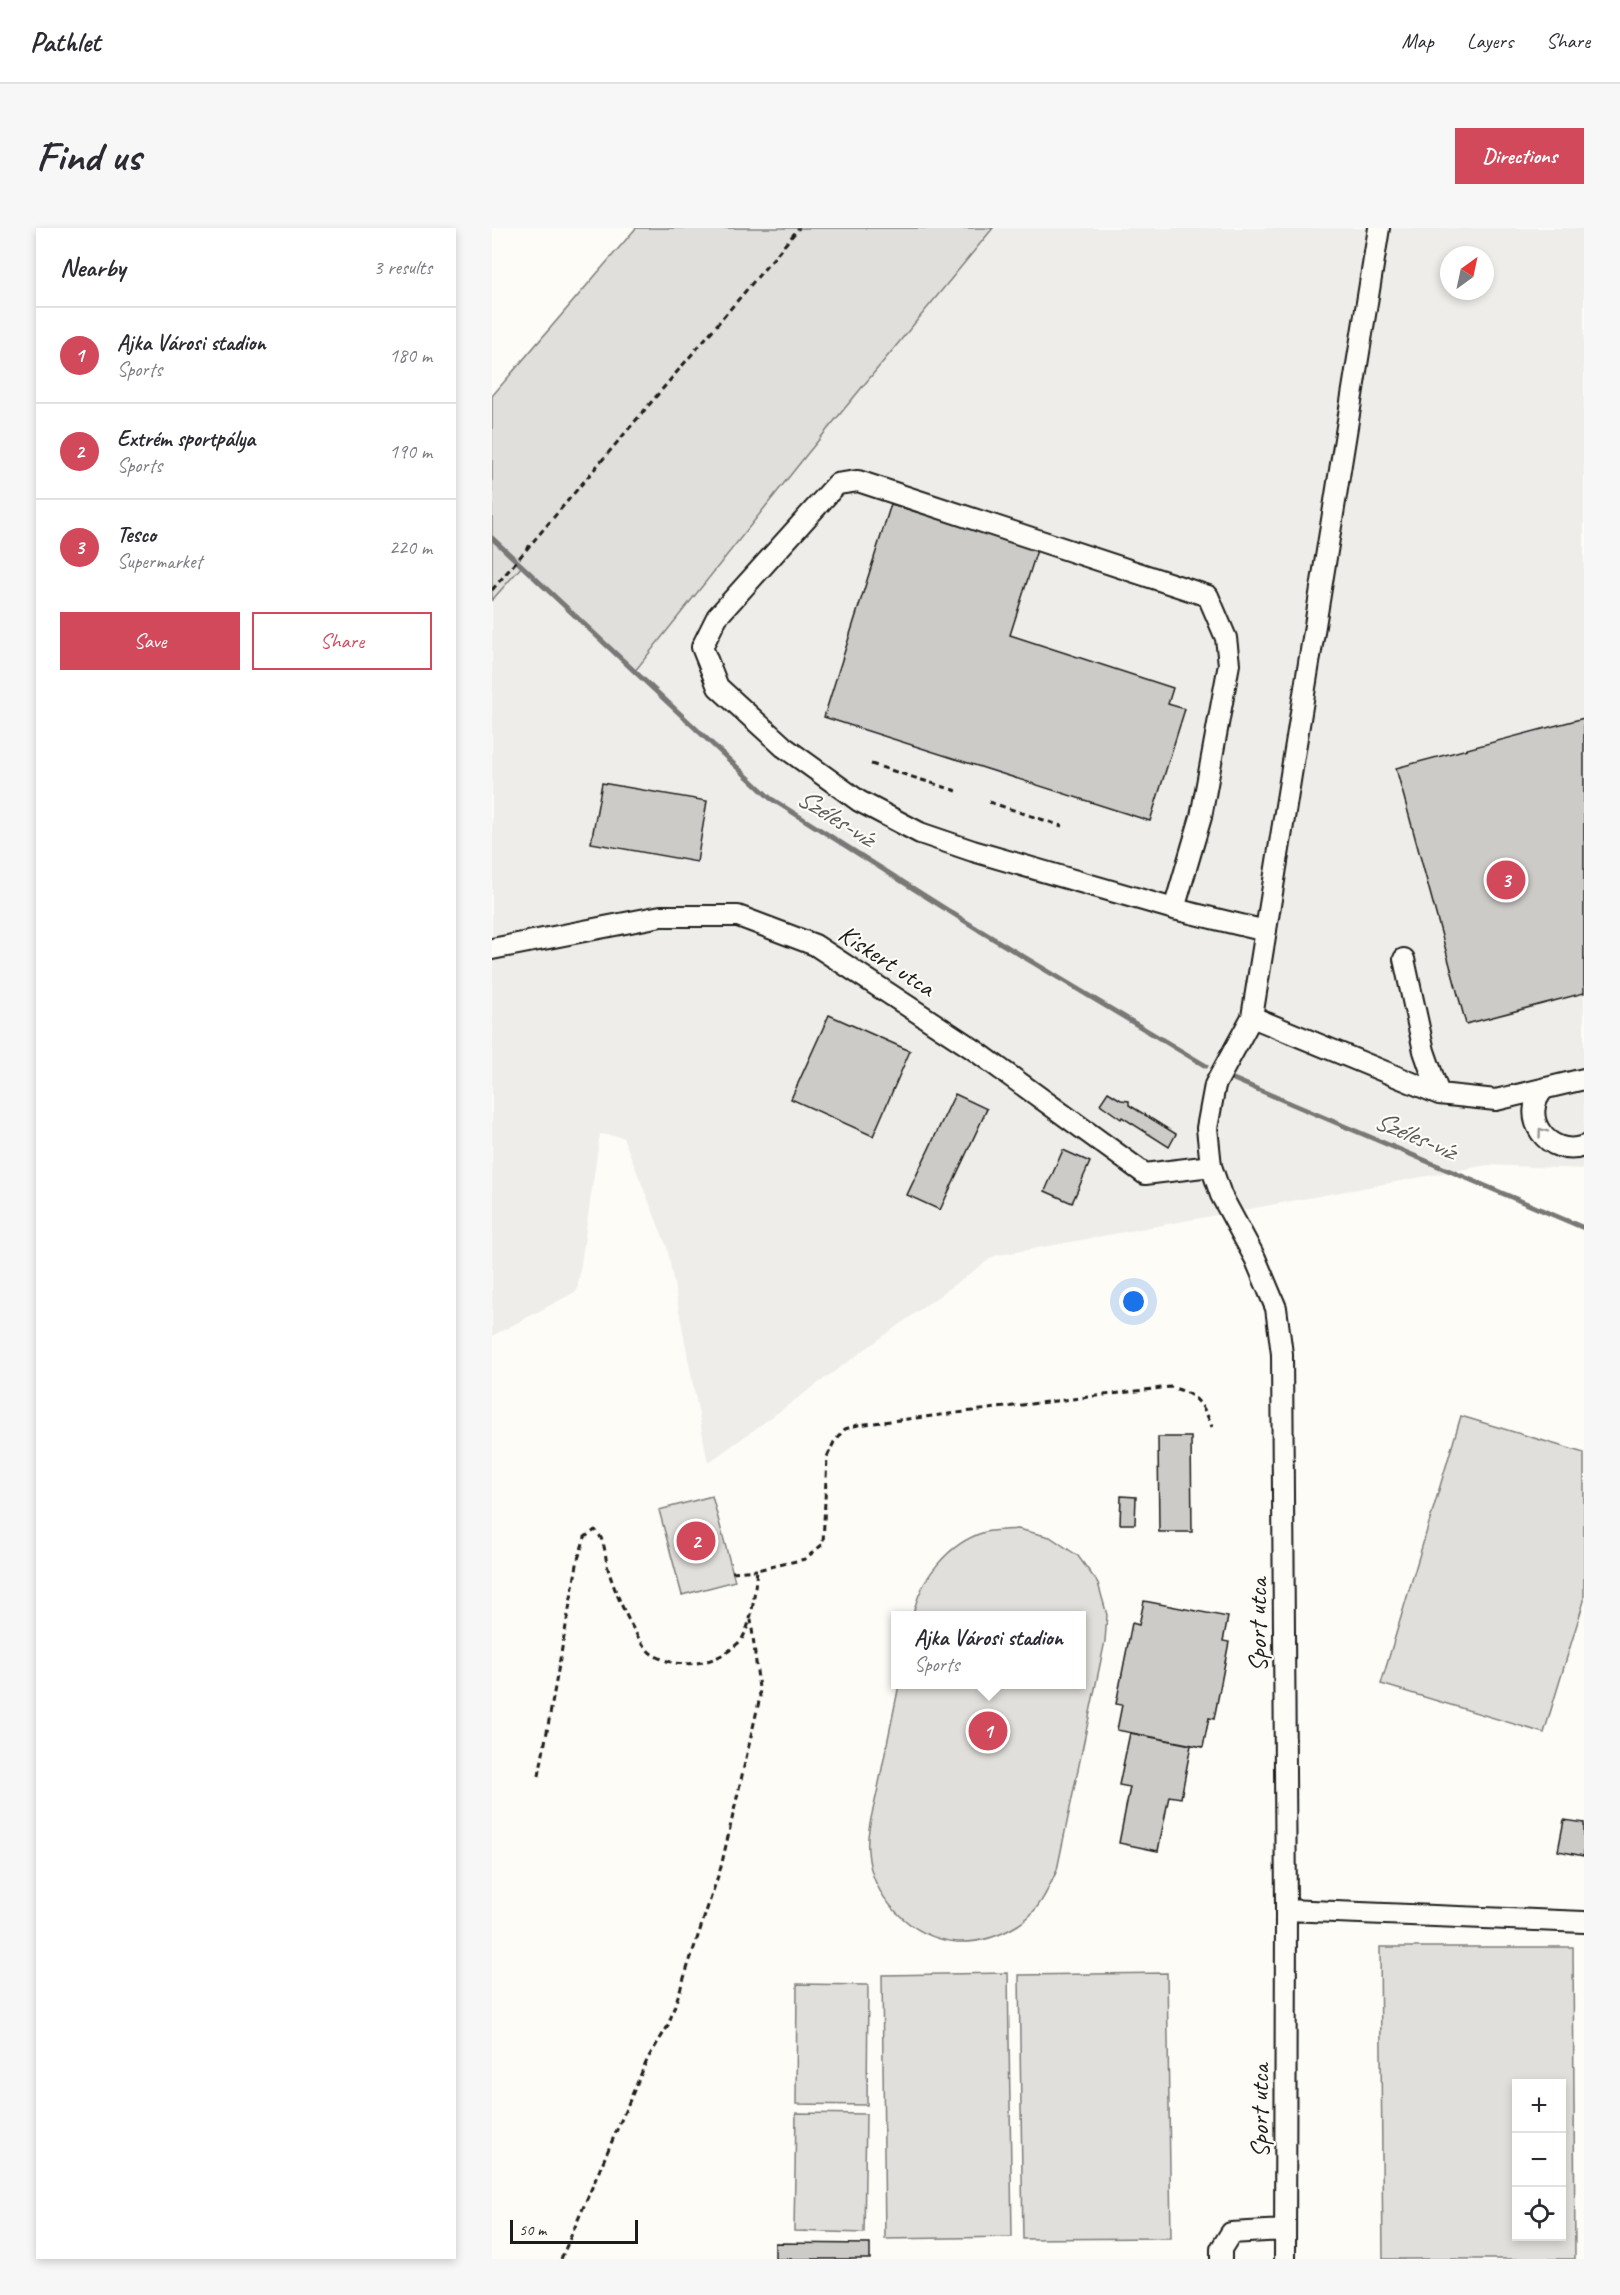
<!DOCTYPE html>
<meta charset="utf-8">
<style>
:root{--surface:#fff;--page:#f7f7f7;--text:#2b2b33;--muted:#7c7c81;--line:#e1e1e2;--accent:#d1495b}
body{margin:0;font-family:Caveat,sans-serif;background:var(--page);color:var(--text)}
.controls{position:absolute;right:18px;bottom:18px;display:grid;overflow:hidden;border-radius:0px;box-shadow:0 3px 9px #0003}
.controls button{width:54px;height:54px;display:grid;place-items:center;padding:0;border:0;border-bottom:2px solid var(--line);background:var(--surface);color:var(--text);font:30px sans-serif}
.compass{position:absolute;left:948px;top:18px;width:54px;height:54px;border-radius:50%;background:var(--surface);box-shadow:0 3px 9px #0003;rotate:33deg}
.scale{position:absolute;left:18px;bottom:15px;width:128px;box-sizing:border-box;padding-left:6px;border:3px solid #1c1c1c;border-top:0;font-size:16px;line-height:21px;white-space:nowrap;color:#1c1c1c;-webkit-text-stroke:4px #fdfcf7;paint-order:stroke}
.you{position:absolute;left:642px;top:1074px;width:21px;height:21px;margin:-15px;border:4px solid #fff;border-radius:50%;background:#1a73e8;box-shadow:0 0 0 9px #1a73e833}
.badge{display:grid;place-items:center;width:39px;height:39px;border-radius:50%;background:var(--accent);color:#fff;font-size:20px;font-weight:700}
.pin{position:absolute;translate:-50% -50%;border:3px solid #fff;box-shadow:0 2px 6px #0006}
.popup{position:absolute;left:399px;top:1383px;width:195px;height:78px;box-sizing:border-box;display:grid;place-content:center;border-radius:0px;background:var(--surface);filter:drop-shadow(0 2px 4px #0005);font-size:20px;white-space:nowrap;color:var(--muted)}
.popup b{font-size:22px;color:var(--text)}
.popup::after{content:'';position:absolute;left:50%;top:100%;margin-left:-12px;border:12px solid transparent;border-top-color:var(--surface)}
.list{margin:0;padding:0;list-style:none}
h2{display:flex;justify-content:space-between;align-items:center;height:78px;margin:0;padding:0 24px;font-size:26px}
h2 small{font-size:20px;font-weight:400;color:var(--muted)}
.list li{display:grid;grid-template-columns:39px 1fr auto;gap:18px;align-items:center;box-sizing:border-box;height:96px;padding:0 24px;border-top:2px solid var(--line)}
.list b{display:block;font-size:22px;white-space:nowrap}
.list p{margin:0;font-size:20px;white-space:nowrap;color:var(--muted)}
.list em{font-size:20px;font-style:normal;color:var(--muted)}
.actions{display:flex;gap:12px;padding:18px 24px}
.actions a{flex:1;padding:14px 0;border:2px solid var(--accent);border-radius:0px;text-align:center;font-size:21px;color:var(--accent)}
.actions .main{background:var(--accent);color:#fff}
.icon{flex:none;width:33px;height:33px;fill:none;stroke:currentColor;stroke-width:2;stroke-linecap:round;stroke-linejoin:round}
.map{position:relative;flex:none;width:1092px;height:2031px;overflow:hidden;border-radius:0px}
header{display:flex;align-items:center;gap:36px;box-sizing:border-box;height:84px;padding:0 30px;background:var(--surface);border-bottom:2px solid var(--line)}
header strong{font-size:28px}
nav{display:flex;gap:33px;margin-inline-start:auto;font-size:21px}
.intro{display:flex;align-items:center;justify-content:space-between;box-sizing:border-box;height:144px;padding:0 36px}
h1{margin:0;font-size:42px}
.button{padding:15px 27px;border-radius:0px;background:var(--accent);color:#fff;font-size:21px;font-weight:700}
main{display:flex;gap:36px;padding:0 36px}
aside{flex:1;background:var(--surface);border-radius:0px;box-shadow:0 3px 9px #0003}
.map>svg:first-child{display:block}
.built{fill:#eeede9;fill-rule:evenodd}
.green{fill:#e0dfdb;stroke:#7e7e7c;stroke-width:1.5;fill-rule:evenodd}
.lines{fill:none;stroke-linecap:round;stroke-linejoin:round}
.stream{stroke:#797876;stroke-width:5}
.building{fill:#cccbc8;stroke:#1c1c1c;stroke-width:1.5}
.minor-casing{stroke:#1c1c1c;stroke-width:24}
.path{stroke:#1c1c1c;stroke-width:3;stroke-dasharray:6 4.5;stroke-linecap:butt}
.minor{stroke:#fdfcf7;stroke-width:20}
.oneway{stroke:#989794}
.labels{text-anchor:middle;stroke-width:4.5;stroke-linejoin:round;paint-order:stroke}
.street-label{font-size:26px;fill:#1c1c1c;stroke:#fdfcf7}
.water-label{font-size:27px;font-style:italic;fill:#5a5a58;stroke:#fdfcf7}
</style>
<header>
<strong>Pathlet</strong>
<nav><a>Map</a><a>Layers</a><a>Share</a></nav>
</header>
<div class="intro"><h1>Find us</h1><a class="button">Directions</a></div>
<main>
<aside>
<h2>Nearby<small>3 results</small></h2>
<ul class="list">
<li><span class="badge">1</span><div><b>Ajka Városi stadion</b><p>Sports</p></div><em>180 m</em></li>
<li><span class="badge">2</span><div><b>Extrém sportpálya</b><p>Sports</p></div><em>190 m</em></li>
<li><span class="badge">3</span><div><b>Tesco</b><p>Supermarket</p></div><em>220 m</em></li>
</ul>
<div class="actions"><a class="main">Save</a><a>Share</a></div>
</aside>
<div class="map">
<svg width="1092" height="2031" viewBox="0 0 1092 2031">
<rect width="100%" height="100%" fill="#fdfcf7"/>
<filter id="ink" filterUnits="userSpaceOnUse"><feTurbulence type="fractalNoise" baseFrequency=".0167" numOctaves="2"/><feDisplacementMap in="SourceGraphic" scale="12" xChannelSelector="R" yChannelSelector="G"/><feConvolveMatrix kernelMatrix="1 2 1 2 8 2 1 2 1" color-interpolation-filters="sRGB"/></filter>
<g filter="url(#ink)">
<!-- built -->
<path class="built" d="M 501,0 L 1092,0 L 1092,941 L 995,937 L 502,1028 L 216,1235 L 175,1019 L 131,909 L 108,906 L 85,1063 L 0,1108 L 0,372 L 31,337 L 143,443 L 316,225 ZM 957,27 L 993,27 L 993,63 L 957,63 Z"/>
<!-- green -->
<path class="green" d="M 144,0 L 501,0 L 316,225 L 143,443 L 31,337 L 0,372 L 0,168 Z
M 969,1188 L 1092,1225 L 1092,1373 L 1052,1505 L 889,1456 Z
M 220,1268 L 243,1353 L 190,1367 L 167,1282 Z
M 526,1301 L 558,1309 L 586,1328 L 606,1355 L 615,1387 L 613,1413 L 565,1642 C 556,1662 546,1685 526,1697 C 508,1708 486,1715 465,1714 C 419,1710 379,1669 376,1623 C 374,1603 382,1580 386,1560 C 393,1525 400,1491 407,1457 L 589,1456 L 589,1388 L 421,1387 C 428,1351 456,1315 493,1304 C 503,1302 516,1302 526,1301 Z
M 888,1719 L 1081,1719 L 1083,2031 L 891,2031 ZM 1024,1856 L 1070,1856 L 1070,2008 L 1024,2008 Z
M 516,1745 L 520,2009 L 393,2011 L 390,1747 Z
M 675,1745 L 679,2010 L 531,2011 L 527,1747 Z
M 305,1756 L 376,1757 L 375,1877 L 304,1876 Z
M 304,1885 L 374,1886 L 372,2005 L 302,2003 Z"/>
<g class="lines">
<!-- stream -->
<path class="stream" d="M 0,310 L 278,570 L 487,702 L 714,838
M 739,850 L 1092,1000"/>
</g>
<!-- building -->
<path class="building" d="M 399,276 L 545,322 L 518,407 L 681,460 L 676,476 L 693,481 L 658,593 L 332,489 Z
M 1092,490 L 1092,765 L 974,796 L 904,540 Z
M 110,555 L 215,573 L 205,634 L 99,615 Z
M 337,787 L 418,823 L 381,908 L 299,871 Z
M 616,864 L 629,872 L 637,873 L 637,877 L 684,906 L 677,919 L 630,889 L 629,891 L 608,876 Z
M 463,866 L 495,881 L 448,982 L 415,967 Z
M 571,922 L 598,934 L 580,975 L 553,963 Z
M 666,1209 L 699,1209 L 700,1304 L 667,1304 Z
M 629,1268 L 644,1269 L 643,1296 L 628,1296 Z
M 652,1373 L 736,1389 L 731,1413 L 737,1414 L 722,1491 L 717,1490 L 711,1519 L 625,1502 L 630,1477 L 624,1476 L 640,1395 L 647,1397 Z
M 638,1505 L 699,1517 L 689,1570 L 677,1568 L 666,1623 L 627,1615 L 638,1559 L 627,1557 Z
M 1072,1592 L 1092,1595 L 1092,1628 L 1066,1623 Z
M 283,2015 L 378,2016 L 378,2031 L 283,2031 Z"/>
<g class="lines">
<defs>
<path id="minor" d="M 682,681 L 709,589 L 737,436 L 734,410 L 716,368 L 366,253 L 345,256 L 225,389 L 210,419 L 226,459 L 292,519 L 367,573 L 428,605 L 481,623 L 682,681 L 774,703
M 0,721 L 169,688 L 246,688 L 323,717 L 481,821 L 653,946 L 719,938
M 912,731 L 932,823 L 947,866
M 760,789 L 947,866 L 1004,872 L 1092,851
M 1053,860 C 1025,888 1057,931 1092,918
M 794,1682 L 1092,1694
M 729,2031 L 729,2021 L 739,2005 L 793,2002
M 793,2031 L 794,1682 L 790,1126 L 784,1080 L 763,1030 L 729,967 L 719,938 L 715,900 L 723,857 L 760,789 L 887,0"/>
</defs>
<!-- minor casing -->
<use href="#minor" class="minor-casing"/>
<!-- path -->
<path class="path" d="M 0,362 L 307,0
M 379,536 L 465,563
M 497,574 L 570,598
M 240,1344 L 265,1342
M 47,1548 L 86,1331 L 93,1309 L 103,1302 C 115,1313 112,1329 117,1344 C 122,1362 145,1416 160,1426 C 183,1441 216,1438 238,1422 C 242,1418 248,1415 251,1409 C 262,1388 262,1365 265,1342 L 313,1331 L 331,1316 L 335,1229 L 342,1214 L 353,1201 L 366,1197 L 678,1159 C 703,1165 711,1175 720,1199
M 69,2031 L 156,1830 L 176,1798 L 229,1639 L 268,1469 L 259,1392"/>
<!-- minor -->
<use href="#minor" class="minor"/>
</g>
<!-- one-way arrows -->
<defs><path id="oneway-chevron" d="M-2-3.5L2.5 0L-2 3.5" fill="none" stroke-width="1.6" stroke-linecap="round" stroke-linejoin="round" transform="scale(1.5)"/></defs>
<use class="oneway" href="#oneway-chevron" transform="translate(1050 904) rotate(-126)"/>
</g>
<g class="labels">
<!-- street labels -->
<g class="street-label">
<text transform="translate(395 732) rotate(33)" y="9">Kiskert utca</text>
<text transform="translate(765 1397) rotate(-90)" y="9">Sport utca</text>
<text transform="translate(767 1883) rotate(-90)" y="9">Sport utca</text>
</g>
<!-- water labels -->
<g class="water-label">
<text transform="translate(344 589) rotate(32)" y="9">Széles-víz</text>
<text transform="translate(923 907) rotate(23)" y="9">Széles-víz</text>
</g>
</g>
</svg>
<div class="controls">
<button>+</button>
<button>−</button>
<button><svg class="icon" aria-label="locate" viewBox="0 0 24 24"><circle cx="12" cy="12" r="6"/><path d="M12 2v4M12 18v4M2 12h4M18 12h4"/></svg></button>
</div>
<svg class="compass" viewBox="-18 -18 36 36"><path d="M0-13l5 13h-10z" fill="#e53935"/><path d="M0 13l5-13h-10z" fill="#7c7c81"/></svg>
<div class="scale">50 m</div>
<div class="you"></div>
<div class="pin badge" style="left:496px;top:1503px">1</div>
<div class="popup"><b>Ajka Városi stadion</b>Sports</div>
<div class="pin badge" style="left:204px;top:1313px">2</div>
<div class="pin badge" style="left:1014px;top:652px">3</div>
</div>
</main>
